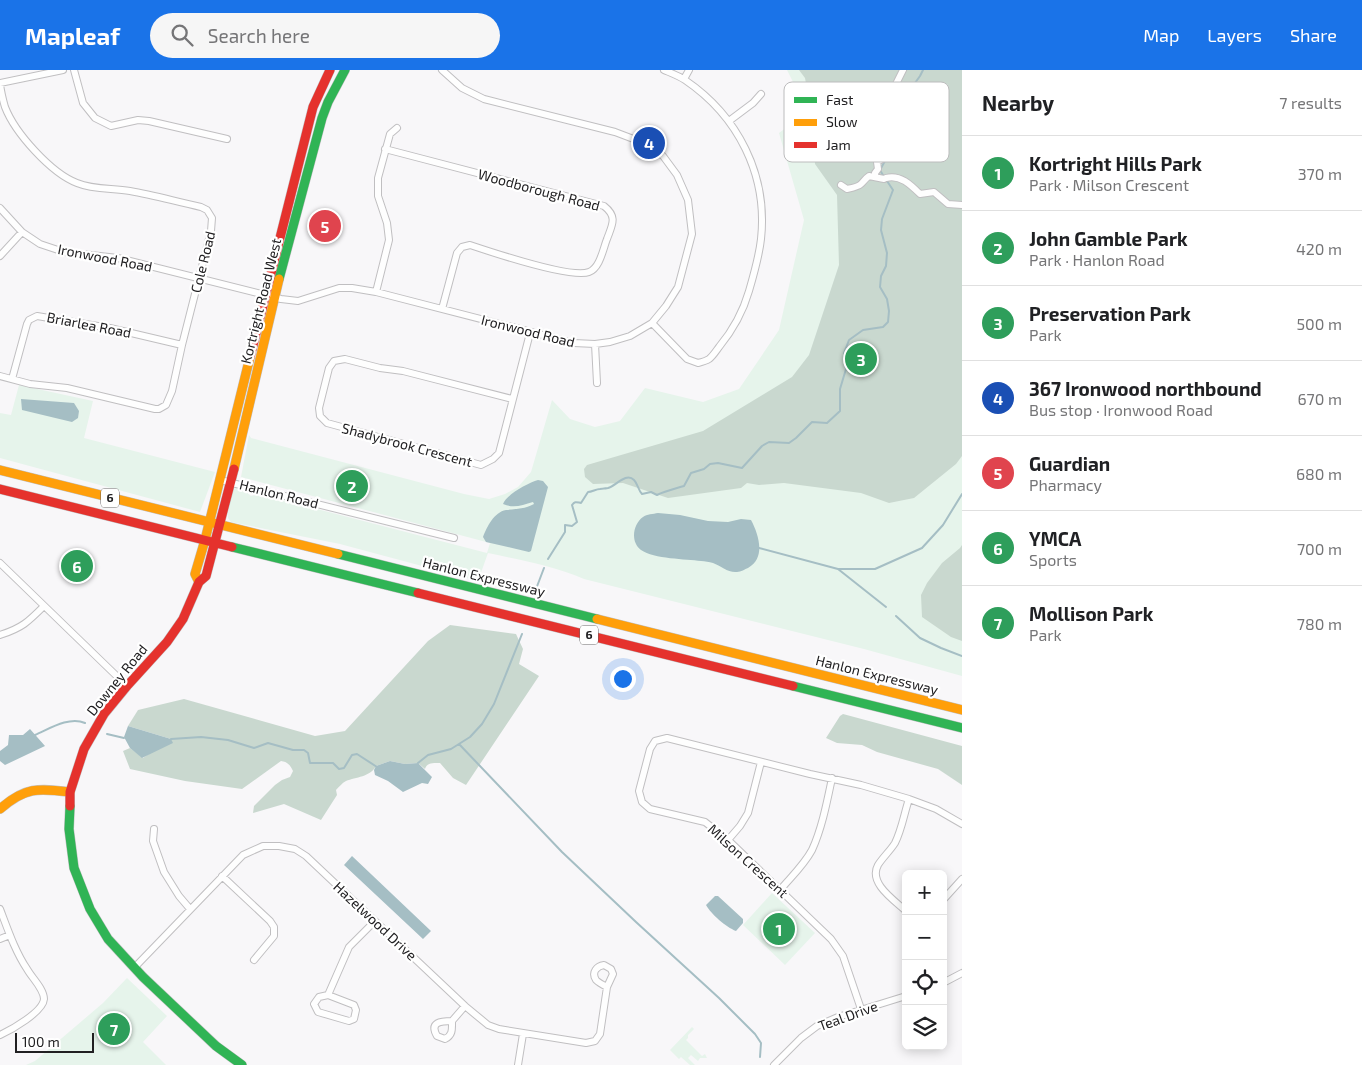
<!DOCTYPE html>
<meta charset="utf-8">
<style>
:root{--surface:#fff;--page:#f6f6f6;--text:#202124;--muted:#757577;--line:#e0e0e0;--accent:#1a73e8}
body{margin:0;font-family:"Exo 2",sans-serif;background:var(--page);color:var(--text)}
.controls{position:absolute;right:15px;bottom:15px;display:grid;overflow:hidden;border-radius:8px;box-shadow:0 2px 12px #0003}
.controls button{width:45px;height:45px;display:grid;place-items:center;padding:0;border:0;border-bottom:1px solid var(--line);background:var(--surface);color:var(--text);font:25px sans-serif}
.scale{position:absolute;left:15px;bottom:12px;width:79px;box-sizing:border-box;padding-left:5px;border:2px solid #212022;border-top:0;font-size:14px;line-height:18px;white-space:nowrap;color:#212022;-webkit-text-stroke:4px #fff;paint-order:stroke}
.you{position:absolute;left:622px;top:608px;width:18px;height:18px;margin:-12px;border:4px solid #fff;border-radius:50%;background:#1a73e8;box-shadow:0 0 0 8px #1a73e833}
.badge{display:grid;place-items:center;width:32px;height:32px;border-radius:50%;background:var(--accent);color:#fff;font-size:16px;font-weight:700}
.pin{position:absolute;translate:-50% -50%;border:2px solid #fff;box-shadow:0 1px 5px #0006}
.list{margin:0;padding:0;list-style:none}
h2{display:flex;justify-content:space-between;align-items:center;height:65px;margin:0;padding:0 20px;font-size:21px}
h2 small{font-size:16px;font-weight:400;color:var(--muted)}
.list li{display:grid;grid-template-columns:32px 1fr auto;gap:15px;align-items:center;box-sizing:border-box;height:75px;padding:0 20px;border-top:1px solid var(--line)}
.list b{display:block;font-size:19px;white-space:nowrap}
.list p{margin:0;font-size:16px;white-space:nowrap;color:var(--muted)}
.list em{font-size:16px;font-style:normal;color:var(--muted)}
.icon{flex:none;width:28px;height:28px;fill:none;stroke:currentColor;stroke-width:2;stroke-linecap:round;stroke-linejoin:round}
.map{position:relative;flex:none;width:962px;height:995px;overflow:hidden}
header{display:flex;align-items:center;gap:30px;box-sizing:border-box;height:70px;padding:0 25px;background:var(--accent);color:#fff}
header strong{font-size:24px}
nav{display:flex;gap:28px;margin-inline-start:auto;font-size:18px}
.search{width:350px;height:45px;background:var(--page);display:flex;align-items:center;gap:12px;box-sizing:border-box;padding:0 18px;border-radius:28px;color:var(--muted);font-size:19px}
main{display:flex}
aside{flex:1;background:var(--surface)}
.map>svg:first-child{display:block}
.green{fill:#e6f4eb}
.forest{fill:#c9d8cf}
.water{fill:#a5bec4}
.lines{fill:none;stroke-linecap:round;stroke-linejoin:round}
.stream{stroke:#a5bec4;stroke-width:2}
.street-casing{stroke:#c0bfc1;stroke-width:8}
.fast-casing{stroke:#c0bfc1;stroke-width:10}
.slow-casing{stroke:#c0bfc1;stroke-width:10}
.jam-casing{stroke:#c0bfc1;stroke-width:10}
.street{stroke:#fefefe;stroke-width:6}
.fast{stroke:#30b455;stroke-width:9}
.slow{stroke:#ff9f0a;stroke-width:9}
.jam{stroke:#e5322d;stroke-width:9}
.labels{text-anchor:middle;stroke-width:4.5;stroke-linejoin:round;paint-order:stroke}
.shield{fill:#fff;stroke:#646364;stroke-width:1}
.shield-label{font-size:12px;font-weight:bold;fill:#212022}
.street-label{font-size:14px;fill:#212022;stroke:#fff}
.key{fill:#fff;stroke:#bcbcbd;stroke-width:1}
.key-label{font-size:14px;fill:#212022}
</style>
<header>
<strong>Mapleaf</strong>
<div class="search"><svg class="icon" aria-label="search" viewBox="0 0 24 24"><circle cx="10" cy="10" r="6"/><path d="M15 15l6 6"/></svg>Search here</div>
<nav><a>Map</a><a>Layers</a><a>Share</a></nav>
</header>
<main>
<div class="map">
<svg width="962" height="995" viewBox="0 0 962 995">
<rect width="100%" height="100%" fill="#f8f7f9"/>
<!-- green -->
<path class="green" d="M 787,0 L 962,0 L 962,606 L 864,579 L 584,509 C 554,496 520,490 488,483 L 478,511 L 340,474 L 231,452 L 228,448 L 228,443 L 232,420 L 236,418 L 244,420 L 251,426 L 259,424 L 487,483 L 490,473 L 241,407 L 249,365 L 251,368 L 464,424 L 489,429 L 505,424 L 518,417 L 531,402 L 552,330 L 570,349 L 595,357 L 620,351 L 645,318 L 703,332 L 739,319 L 779,260 L 804,150 L 779,63 L 795,51 L 800,26 Z
M 19,315 L 93,331 L 84,368 L 215,402 L 200,442 L 0,388 L 0,343 L 11,345 Z
M 772,823 L 815,863 L 785,895 L 743,855 Z
M 127,908 L 167,946 L 143,972 L 166,995 L 26,995 L 35,991 L 103,933 Z
M 692,957 L 694,959 L 688,965 L 688,968 L 686,970 L 702,986 L 705,984 L 707,988 L 700,988 L 698,991 L 691,985 L 688,988 L 695,995 L 690,995 L 681,987 L 679,989 L 670,980 Z"/>
<!-- forest -->
<path class="forest" d="M 799,0 L 962,0 L 962,386 L 956,394 L 914,428 L 889,433 L 861,423 L 784,413 L 759,415 L 747,413 L 741,418 L 668,428 L 623,413 L 593,414 L 585,407 L 584,399 L 587,395 L 703,361 L 792,307 L 809,285 L 839,195 L 837,125 L 815,94 L 813,50 L 805,8 Z
M 962,475 L 962,571 L 951,567 L 922,547 L 921,525 L 927,513 L 942,493 L 960,478 Z
M 450,555 L 516,564 L 523,579 L 519,594 L 539,606 L 466,715 L 453,708 L 440,693 C 434,693 427,692 425,699 L 418,693 L 405,694 L 390,691 L 376,696 C 370,707 356,707 346,711 C 342,713 339,717 336,720 L 337,725 L 321,750 L 284,734 L 253,743 L 254,736 L 275,715 L 282,710 L 290,707 L 293,701 C 290,695 288,692 281,691 L 242,719 L 185,711 L 130,699 L 123,681 L 130,678 L 143,688 L 171,669 L 128,656 L 138,640 L 184,629 L 315,666 L 345,661 L 428,571 Z
M 843,644 L 962,676 L 962,715 L 938,699 L 877,682 L 862,675 L 837,673 L 826,668 L 840,646 Z"/>
<!-- water -->
<path class="water" d="M 21,329 L 74,333 L 79,341 L 78,348 L 72,352 L 22,340 Z
M 538,410 L 543,411 L 548,417 L 531,481 L 529,482 L 486,472 L 483,467 C 487,457 494,442 506,440 C 516,439 525,439 534,434 L 533,432 C 522,435 514,439 503,434 C 507,424 528,413 538,410 Z
M 658,443 L 680,445 L 708,451 L 728,452 L 741,449 L 751,450 C 759,465 766,488 748,498 C 745,499 741,502 737,502 C 728,503 721,496 713,493 C 709,492 705,491 701,491 C 686,489 654,489 641,480 C 630,472 633,454 643,447 C 647,444 653,444 658,443 Z
M 128,656 L 171,669 L 173,673 L 142,688 L 130,678 L 124,667 Z
M 30,659 L 45,676 L 5,695 L 0,691 L 0,681 L 8,675 L 9,665 L 23,665 Z
M 390,691 L 405,694 L 418,693 L 432,707 L 428,714 L 422,713 L 403,722 L 388,711 L 375,705 L 374,700 L 376,696 Z
M 352,786 L 431,861 L 423,869 L 344,795 Z
M 715,826 L 718,826 L 743,849 L 743,853 L 736,861 C 726,857 711,844 706,835 Z"/>
<g class="lines">
<!-- stream -->
<path class="stream" d="M 893,61 L 895,51 L 897,38 L 920,6 L 923,0
M 890,83 L 892,80 L 891,73
M 884,107 L 880,100 L 886,89
M 759,478 L 838,499 L 875,499 L 922,478 L 943,455 L 962,424
M 548,489 L 565,462 L 565,455 L 572,456 L 577,452 L 572,435 C 575,431 576,432 581,433 L 588,422 C 592,422 596,419 600,419 C 606,418 602,419 608,418 C 616,416 626,402 634,410 C 638,414 638,420 642,424 L 651,422 L 657,425 C 665,421 674,419 684,416 L 691,403 L 704,399 L 710,394 L 718,393 L 742,398 L 762,376 L 769,372 L 789,373 L 796,368 L 812,352 L 827,353 L 840,341 L 840,319 L 846,299 L 844,283 L 849,270 L 863,260 L 883,257 L 888,252 L 889,241 L 887,229 L 880,217 L 881,206 L 886,196 L 887,183 L 881,160 L 882,149 L 893,120 L 887,111
M 838,499 L 886,537
M 536,519 L 544,498
M 896,546 L 920,568 L 941,578 L 962,586
M 107,664 L 124,668
M 35,665 C 49,659 69,646 85,653
M 171,669 L 201,667 L 228,670 L 254,678 L 268,673 L 293,680 L 304,680 L 308,683 L 310,693 L 333,693 L 339,699 L 344,698 L 352,685 L 357,684 L 377,697
M 459,674 L 562,782 L 636,852 L 719,928 L 755,964 L 761,973 L 760,987
M 418,693 L 428,685 L 451,679 L 470,667 L 482,654 L 494,634 L 522,564"/>
<defs>
<path id="street" d="M 74,0 L 83,33 L 95,48 L 111,56 L 138,50 L 149,51 L 227,69
M 684,9 L 689,0
M 0,13 L 63,0
M 0,14 C 1,22 3,30 5,37 C 15,63 51,103 77,113 C 94,120 112,118 130,121 C 154,125 177,132 201,137 L 207,140 L 212,148 L 211,161 L 182,275 L 172,321 L 166,335 L 159,339 L 155,339 L 67,318 L 30,314 L 0,306
M 729,51 L 753,33 L 761,24
M 385,79 L 604,136 C 618,147 612,155 607,169 C 603,179 600,198 589,202 C 572,209 491,182 470,175 L 462,177 L 457,183 L 442,239
M 875,107 L 875,103 L 878,99 L 877,92 L 886,87 L 890,63 L 888,46 L 894,37 L 894,18 L 903,0
M 886,108 C 900,104 911,115 920,124 L 934,122 L 948,134 L 962,135
M 841,115 L 847,119 C 852,118 858,117 861,114 C 864,111 866,108 869,106 L 884,109
M 0,138 L 22,162 L 40,174 L 64,182 L 118,188 L 281,229 L 298,231 L 339,218 L 352,218 L 376,222 L 574,273 L 595,274 L 610,272 L 630,266 L 652,253 L 666,236 L 678,217 L 692,164 L 688,130 L 677,105 L 663,86 L 644,73 L 615,62 L 484,29 L 462,18 L 442,0
M 0,186 L 22,162
M 376,222 L 389,170 L 387,153 L 378,126 L 378,108 L 390,64 L 397,58
M 652,253 L 687,289 L 698,293 C 702,292 706,291 709,289 C 713,286 716,281 719,277 C 733,260 743,242 749,221 C 754,204 759,187 761,169 C 768,105 738,46 685,10 C 679,6 671,3 664,0
M 595,274 L 597,313
M 12,309 L 27,254 L 29,250 L 37,246 L 110,258 L 182,275
M 512,329 L 403,301 L 380,298 L 345,289 L 334,291 L 329,298 L 319,338 L 320,346 L 327,353 L 481,395 L 493,389 L 499,383 L 530,263
M 220,410 L 454,468
M 0,493 L 127,616
M 0,565 C 22,558 28,552 44,536
M 154,759 L 153,771 L 164,802 L 179,826 L 190,839
M 728,770 L 740,756 L 748,743 L 761,692
M 222,806 L 270,851 L 274,857 L 274,866 L 254,890
M 780,820 C 791,807 804,795 812,780 C 822,758 827,732 832,708
M 943,830 L 962,809
M 0,839 C 8,860 15,881 27,899 C 32,908 44,919 44,929 C 43,942 11,960 0,965
M 906,841 C 894,830 868,813 878,795 C 883,787 890,781 895,773 C 902,759 904,744 909,729
M 0,869 L 10,865
M 604,895 L 611,899 L 613,904 L 607,917 C 603,915 599,913 596,910 C 591,902 597,896 604,895 Z
M 134,898 L 243,785 L 263,776 L 279,776 L 295,779 L 306,786 L 465,936 L 488,955 L 499,959 L 586,973 L 595,971 L 600,964 L 607,917
M 943,913 L 962,903
M 328,925 L 354,935 L 356,940 L 354,949 L 349,951 L 318,942 L 314,934 L 319,927 Z
M 328,925 L 349,877 L 375,851
M 861,939 L 843,886 L 831,869 L 728,770 L 705,752 L 650,739 L 642,732 L 639,721 L 650,679 L 655,671 L 667,668 L 810,704 L 861,715 L 909,729 L 936,739 L 962,754
M 452,951 C 452,959 453,965 445,969 L 437,966 C 429,952 441,951 452,951 L 465,936
M 518,995 L 523,964
M 774,995 L 801,968 L 817,956 L 838,947 L 906,926"/>
<path id="fast" d="M 279,209 L 322,48 L 328,32 L 345,0
M 232,477 L 418,523
M 338,484 L 597,549
M 793,616 L 962,658
M 70,736 L 69,759 L 74,798 L 90,839 L 108,869 L 143,907 L 216,976 L 242,995"/>
<path id="slow" d="M 234,399 L 279,209
M 0,400 L 338,484
M 199,512 L 195,504 L 205,470 L 250,287
M 597,549 L 962,640
M 0,739 C 25,717 38,718 70,722"/>
<path id="jam" d="M 250,287 L 313,37 L 330,0
M 0,419 L 232,477
M 418,523 L 793,616
M 70,736 L 70,722 L 84,679 L 104,644 L 127,616 L 167,572 L 183,549 L 199,512 L 206,506 L 234,399"/>
</defs>
<!-- street casing -->
<use href="#street" class="street-casing"/>
<!-- fast casing -->
<use href="#fast" class="fast-casing"/>
<!-- slow casing -->
<use href="#slow" class="slow-casing"/>
<!-- jam casing -->
<use href="#jam" class="jam-casing"/>
<!-- street -->
<use href="#street" class="street"/>
<!-- fast -->
<use href="#fast" class="fast"/>
<!-- slow -->
<use href="#slow" class="slow"/>
<!-- jam -->
<use href="#jam" class="jam"/>
</g>
<g class="labels">
<!-- shield labels -->
<g class="shield">
<rect x="101" y="418.5" width="18" height="19" rx="4"/>
<rect x="580" y="555.5" width="18" height="19" rx="4"/>
</g>
<g class="shield-label">
<text x="110" y="432">6</text>
<text x="589" y="569">6</text>
</g>
<!-- street labels -->
<g class="street-label">
<text transform="translate(539 120) rotate(15)" y="5">Woodborough Road</text>
<text transform="translate(105 188) rotate(11)" y="5">Ironwood Road</text>
<text transform="translate(203 192) rotate(-76)" y="5">Cole Road</text>
<text transform="translate(261 231) rotate(-76)" y="5">Kortright Road West</text>
<text transform="translate(89 255) rotate(11)" y="5">Briarlea Road</text>
<text transform="translate(528 261) rotate(14)" y="5">Ironwood Road</text>
<text transform="translate(407 375) rotate(15)" y="5">Shadybrook Crescent</text>
<text transform="translate(279 424) rotate(14)" y="5">Hanlon Road</text>
<text transform="translate(484 507) rotate(14)" y="5">Hanlon Expressway</text>
<text transform="translate(877 605) rotate(14)" y="5">Hanlon Expressway</text>
<text transform="translate(117 610) rotate(-51)" y="5">Downey Road</text>
<text transform="translate(748 791) rotate(42)" y="5">Milson Crescent</text>
<text transform="translate(375 851) rotate(43)" y="5">Hazelwood Drive</text>
<text transform="translate(848 946) rotate(-20)" y="5">Teal Drive</text>
</g>
</g>
<!-- legend -->
<rect x="784" y="12" width="165" height="80" rx="8" class="key"/>
<rect x="794" y="27" width="23" height="6" fill="#30b455"/>
<rect x="794" y="49" width="23" height="7" fill="#ff9f0a"/>
<rect x="794" y="72" width="23" height="6" fill="#e5322d"/>
<g class="key-label">
<text x="826" y="35">Fast</text>
<text x="826" y="57">Slow</text>
<text x="826" y="80">Jam</text>
</g>
</svg>
<div class="controls">
<button>+</button>
<button>−</button>
<button><svg class="icon" aria-label="locate" viewBox="0 0 24 24"><circle cx="12" cy="12" r="6"/><path d="M12 2v4M12 18v4M2 12h4M18 12h4"/></svg></button>
<button><svg class="icon" aria-label="layers" viewBox="0 0 24 24"><path d="M12 4l9 5-9 5-9-5zM3 14l9 5 9-5"/></svg></button>
</div>
<div class="scale">100 m</div>
<div class="you"></div>
<div class="pin badge" style="left:779px;top:859px;background:#2e9e5b">1</div>
<div class="pin badge" style="left:352px;top:416px;background:#2e9e5b">2</div>
<div class="pin badge" style="left:861px;top:289px;background:#2e9e5b">3</div>
<div class="pin badge" style="left:649px;top:73px;background:#1a4fb4">4</div>
<div class="pin badge" style="left:325px;top:156px;background:#e0444e">5</div>
<div class="pin badge" style="left:77px;top:496px;background:#2e9e5b">6</div>
<div class="pin badge" style="left:114px;top:959px;background:#2e9e5b">7</div>
</div>
<aside>
<h2>Nearby<small>7 results</small></h2>
<ul class="list">
<li><span class="badge" style="background:#2e9e5b">1</span><div><b>Kortright Hills Park</b><p>Park · Milson Crescent</p></div><em>370 m</em></li>
<li><span class="badge" style="background:#2e9e5b">2</span><div><b>John Gamble Park</b><p>Park · Hanlon Road</p></div><em>420 m</em></li>
<li><span class="badge" style="background:#2e9e5b">3</span><div><b>Preservation Park</b><p>Park</p></div><em>500 m</em></li>
<li><span class="badge" style="background:#1a4fb4">4</span><div><b>367 Ironwood northbound</b><p>Bus stop · Ironwood Road</p></div><em>670 m</em></li>
<li><span class="badge" style="background:#e0444e">5</span><div><b>Guardian</b><p>Pharmacy</p></div><em>680 m</em></li>
<li><span class="badge" style="background:#2e9e5b">6</span><div><b>YMCA</b><p>Sports</p></div><em>700 m</em></li>
<li><span class="badge" style="background:#2e9e5b">7</span><div><b>Mollison Park</b><p>Park</p></div><em>780 m</em></li>
</ul>
</aside>
</main>
